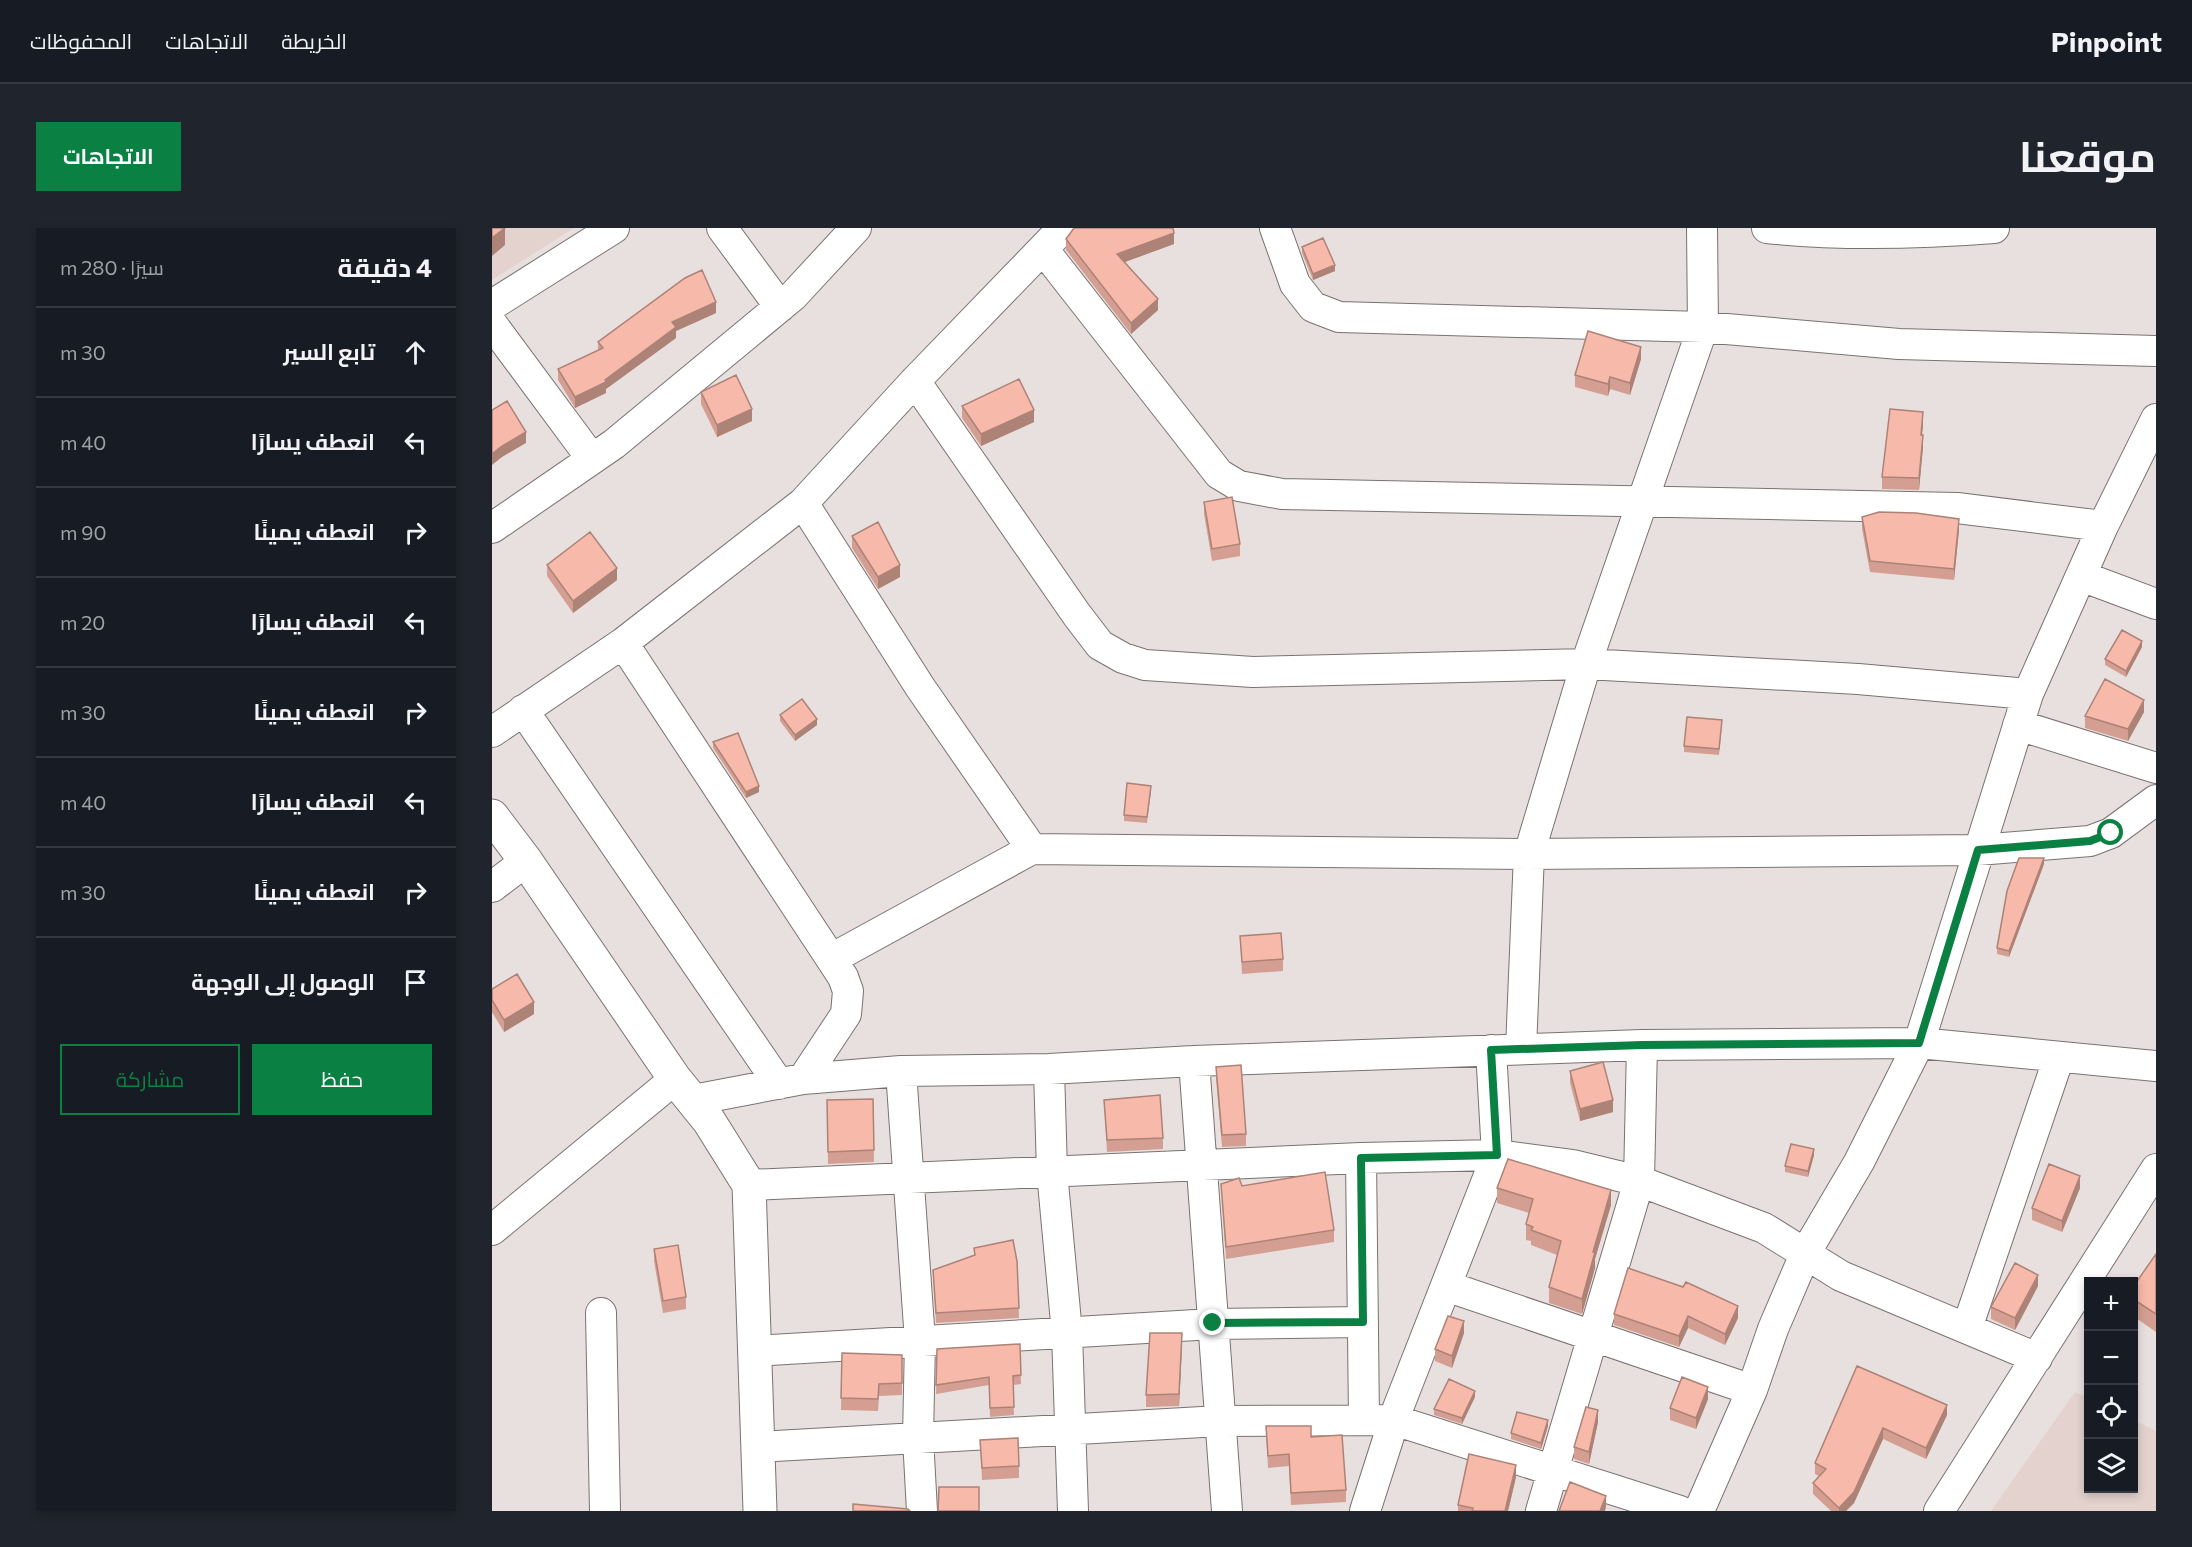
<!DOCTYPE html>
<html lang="ar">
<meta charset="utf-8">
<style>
:root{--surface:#171b24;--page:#20242c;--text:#f1f3f6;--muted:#9ea1a6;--line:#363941;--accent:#0b8043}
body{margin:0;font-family:Commissioner,Cairo,sans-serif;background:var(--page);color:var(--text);direction:rtl}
.controls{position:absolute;right:18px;bottom:18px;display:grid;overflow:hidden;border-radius:0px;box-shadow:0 3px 9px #0003}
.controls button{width:54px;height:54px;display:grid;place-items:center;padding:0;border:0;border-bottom:2px solid var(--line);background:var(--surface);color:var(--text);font:30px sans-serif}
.stop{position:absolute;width:18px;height:18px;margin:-14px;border:4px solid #0b8043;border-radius:50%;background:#fff}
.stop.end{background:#0b8043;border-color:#fff;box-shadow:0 2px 6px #0008}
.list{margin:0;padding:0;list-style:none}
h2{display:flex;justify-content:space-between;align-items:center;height:78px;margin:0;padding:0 24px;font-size:26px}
h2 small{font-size:20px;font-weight:400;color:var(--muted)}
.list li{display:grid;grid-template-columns:39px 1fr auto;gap:18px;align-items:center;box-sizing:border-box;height:90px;padding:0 24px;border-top:2px solid var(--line)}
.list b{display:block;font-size:22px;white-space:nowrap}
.list em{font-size:20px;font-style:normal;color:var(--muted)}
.actions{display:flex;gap:12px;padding:18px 24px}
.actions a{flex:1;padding:14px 0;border:2px solid var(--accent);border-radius:0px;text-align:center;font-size:21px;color:var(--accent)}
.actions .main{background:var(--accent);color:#fff}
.icon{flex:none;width:33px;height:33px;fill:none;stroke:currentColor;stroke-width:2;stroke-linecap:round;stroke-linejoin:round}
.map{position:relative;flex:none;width:1664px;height:1283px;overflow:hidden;direction:ltr;border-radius:0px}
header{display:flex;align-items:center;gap:36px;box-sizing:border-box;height:84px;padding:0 30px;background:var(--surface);border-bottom:2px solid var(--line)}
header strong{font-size:28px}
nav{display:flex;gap:33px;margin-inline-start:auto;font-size:21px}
.intro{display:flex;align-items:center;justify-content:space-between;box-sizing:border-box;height:144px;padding:0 36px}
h1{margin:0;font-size:42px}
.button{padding:15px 27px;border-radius:0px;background:var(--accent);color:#fff;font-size:21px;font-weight:700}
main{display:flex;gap:36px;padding:0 36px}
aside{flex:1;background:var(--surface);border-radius:0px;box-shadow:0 3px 9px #0003}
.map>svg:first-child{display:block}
.built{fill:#e3d2ce}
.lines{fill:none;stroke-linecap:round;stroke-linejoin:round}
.street-casing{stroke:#7a7271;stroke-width:32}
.secondary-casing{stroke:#7a7271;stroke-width:35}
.street{stroke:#fff;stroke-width:30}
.secondary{stroke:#fff;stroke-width:33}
.wall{fill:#d49f92}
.shaded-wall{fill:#ad8277}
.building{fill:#f7b9aa;stroke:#ad8277;stroke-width:1.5}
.route{stroke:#0b8043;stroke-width:8}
</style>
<header>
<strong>Pinpoint</strong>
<nav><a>الخريطة</a><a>الاتجاهات</a><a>المحفوظات</a></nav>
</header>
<div class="intro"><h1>موقعنا</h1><a class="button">الاتجاهات</a></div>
<main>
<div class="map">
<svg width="1664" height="1283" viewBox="0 0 1664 1283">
<rect width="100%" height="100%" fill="#e8e0de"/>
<!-- built -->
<path class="built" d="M 0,0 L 82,0 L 0,52 Z
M 1583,1164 L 1596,1170 L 1596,1260 L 1642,1260 L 1642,1192 L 1664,1203 L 1664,1283 L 1499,1283 Z"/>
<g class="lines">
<defs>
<path id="street" d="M 230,0 L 288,79
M 783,0 L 803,56 L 821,79 L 847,89 L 1211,99 L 1407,116 L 1664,123
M 1275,0 C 1351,8 1425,6 1502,0
M 551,21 L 727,246 L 747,258 L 790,266 L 1465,280 L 1611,298
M 0,77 L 122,0
M 0,96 L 100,231
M 423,153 L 585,387 L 608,417 L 631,430 L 653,437 L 761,444 L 1094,436 L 1366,451 L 1536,466
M 311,275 L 428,459 L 540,621
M 0,300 L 122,216 L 301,68 L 364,0
M 1589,348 L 1664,376
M 131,415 L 351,749 L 356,763 L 354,786 L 311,851
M 31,482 L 287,856
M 1526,497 L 1664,540
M 0,504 L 131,415 L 311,275 L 423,153 L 571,0
M 0,659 L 34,633
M 341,730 L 540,621 L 1037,626 L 1486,622 L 1598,613 L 1619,605 L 1664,572
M 1029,821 L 1037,626 L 1094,436 L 1211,99 L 1210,0
M 702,833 L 735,1283
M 557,841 L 560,944 L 575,1105 L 581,1283
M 409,843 L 428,1113 L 426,1210 L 430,1283
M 201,872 L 311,851 L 409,843 L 557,841 L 702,833 L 1150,817 L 1427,815 L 1664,838
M 869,930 L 872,1192
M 257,957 L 869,930 L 1005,927 L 1081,937 L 1147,953 L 1272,1000 L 1349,1048 L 1545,1130
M 0,1002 L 183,851
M 954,1058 L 1260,1162
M 109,1085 L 113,1283
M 1475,1100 L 1567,829
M 263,1123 L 721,1096 L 871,1094
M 266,1219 L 728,1193 L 902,1192 L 1188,1283
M 873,1283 L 906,1180 L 1005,927 L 999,822
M 1049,1283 L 1147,953 L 1150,817
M 1207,1283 L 1260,1162 L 1281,1101 L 1314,1024 L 1367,934 L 1427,815 L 1536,466 L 1611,298 L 1664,191
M 1447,1283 L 1664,941"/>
<path id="secondary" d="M 0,588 L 34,633 L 183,851 L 217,893 L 257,957 L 268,1283"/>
</defs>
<!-- street casing -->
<use href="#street" class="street-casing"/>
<!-- secondary casing -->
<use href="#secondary" class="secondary-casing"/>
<!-- street -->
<use href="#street" class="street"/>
<!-- secondary -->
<use href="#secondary" class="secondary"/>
</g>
<!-- wall -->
<path class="wall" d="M 574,11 L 682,16 L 632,34 L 666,82 L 639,106 L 574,22 Z
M 810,19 L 843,43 L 821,52 L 810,25 Z
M 224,85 L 184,103 L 184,110 L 114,161 L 114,165 L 83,180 L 66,152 L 66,141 L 106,122 L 106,114 Z
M 1149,131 L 1138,167 L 1118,161 L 1116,168 L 1083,159 L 1083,147 Z
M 209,164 L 260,193 L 225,209 L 209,176 Z
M 470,178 L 542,194 L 489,218 L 470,190 Z
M 1431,196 L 1430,207 L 1431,219 L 1427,262 L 1390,261 L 1390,249 Z
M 712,274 L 748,316 L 748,328 L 720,333 L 712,286 Z
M 1370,289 L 1467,302 L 1462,352 L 1378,344 L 1370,301 Z
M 360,308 L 408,349 L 386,361 L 360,320 Z
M 55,337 L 125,352 L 81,385 L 55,348 Z
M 1650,419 L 1634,449 L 1613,437 L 1613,431 Z
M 1652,484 L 1636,513 L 1593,500 L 1593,488 Z
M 288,487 L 325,497 L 303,513 L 288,493 Z
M 1230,498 L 1227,527 L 1192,524 L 1192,518 Z
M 221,514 L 267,564 L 254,570 L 221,520 Z
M 659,564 L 655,595 L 632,593 L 632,587 Z
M 1552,636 L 1517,729 L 1505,726 L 1505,720 Z
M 748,708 L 791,731 L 791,743 L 750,746 Z
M 0,761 L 42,786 L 12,804 L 0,784 Z
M 724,839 L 754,906 L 754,918 L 730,919 L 724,851 Z
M 1078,843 L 1121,884 L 1088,893 L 1078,855 Z
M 381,871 L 382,934 L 336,936 L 335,872 Z
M 612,872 L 671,910 L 671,921 L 615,924 Z
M 1322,927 L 1316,949 L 1293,944 L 1293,938 Z
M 729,956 L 750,958 L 842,1002 L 842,1014 L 734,1031 Z
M 1005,960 L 1119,977 L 1103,1031 L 1103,1040 L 1090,1086 L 1057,1075 L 1057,1059 L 1065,1027 L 1039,1017 L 1039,1013 L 1034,1012 L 1034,996 L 1037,985 L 1005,975 Z
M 1588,960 L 1570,1004 L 1540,992 L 1540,980 Z
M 482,1020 L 525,1033 L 527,1090 L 444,1095 L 441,1042 L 482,1028 Z
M 162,1021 L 194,1069 L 194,1081 L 171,1085 L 162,1033 Z
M 1664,1026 L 1664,1104 L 1641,1088 L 1641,1059 Z
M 1546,1058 L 1523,1102 L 1499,1091 L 1499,1079 Z
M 1122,1086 L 1246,1090 L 1233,1117 L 1196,1100 L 1187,1119 L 1122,1097 Z
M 972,1105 L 960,1140 L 943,1133 L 943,1121 Z
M 528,1116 L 529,1156 L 521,1157 L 522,1187 L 498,1189 L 497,1157 L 444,1166 L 445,1121 Z
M 690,1117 L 687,1178 L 654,1179 L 654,1167 Z
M 350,1125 L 410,1127 L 410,1167 L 387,1168 L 386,1183 L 349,1182 Z
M 1365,1138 L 1455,1187 L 1434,1231 L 1391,1211 L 1362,1275 L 1354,1283 L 1339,1283 L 1321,1266 L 1321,1255 L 1327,1248 L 1323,1246 L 1323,1235 Z
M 983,1169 L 970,1196 L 942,1187 L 942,1181 Z
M 1216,1171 L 1204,1201 L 1178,1192 L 1178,1180 Z
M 1106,1194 L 1097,1236 L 1082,1231 L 1082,1219 Z
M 774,1198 L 819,1209 L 854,1262 L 854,1274 L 799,1277 L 797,1238 L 776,1240 Z
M 1056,1198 L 1049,1221 L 1019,1211 L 1019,1205 Z
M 488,1212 L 527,1238 L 527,1250 L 490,1252 Z
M 1024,1249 L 1016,1283 L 966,1283 L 966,1277 Z"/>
<!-- shaded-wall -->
<path class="shaded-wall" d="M 13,0 L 13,17 L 0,28 L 0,10 Z
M 682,5 L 682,16 L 625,37 L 625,26 Z
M 843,37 L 843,43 L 821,52 L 821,46 Z
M 666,71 L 666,82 L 639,106 L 639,95 Z
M 224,74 L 224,85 L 184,103 L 184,110 L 114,161 L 114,165 L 83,180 L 83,169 L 113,152 L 180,94 Z
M 1149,119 L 1149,131 L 1138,167 L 1138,155 Z
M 1118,149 L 1118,161 L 1116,168 L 1116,156 Z
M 260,181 L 260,193 L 225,209 L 225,197 Z
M 542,182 L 542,194 L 489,218 L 489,206 Z
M 1431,184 L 1431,196 L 1429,219 L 1429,207 Z
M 34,204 L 34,215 L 10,229 L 0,237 L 0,226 L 10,218 Z
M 1431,207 L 1431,219 L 1427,262 L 1427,250 Z
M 1467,291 L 1467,302 L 1462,352 L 1462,341 Z
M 408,337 L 408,349 L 386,361 L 386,349 Z
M 125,340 L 125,352 L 81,385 L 81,373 Z
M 1650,413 L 1650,419 L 1634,449 L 1634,443 Z
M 1652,472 L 1652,484 L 1636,513 L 1636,501 Z
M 325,491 L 325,497 L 303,513 L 303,507 Z
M 267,558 L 267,564 L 254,570 L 254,564 Z
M 1552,630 L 1552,636 L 1517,729 L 1517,723 Z
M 42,774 L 42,786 L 12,804 L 12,792 Z
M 1121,872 L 1121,884 L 1088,893 L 1088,881 Z
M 1322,921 L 1322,927 L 1316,949 L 1316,943 Z
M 1588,948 L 1588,960 L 1570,1004 L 1570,993 Z
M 1119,962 L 1119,977 L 1103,1031 L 1103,1040 L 1090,1086 L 1090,1071 L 1101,1024 Z
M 1546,1047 L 1546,1058 L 1523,1102 L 1523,1090 Z
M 1246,1078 L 1246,1090 L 1233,1117 L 1233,1106 Z
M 1196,1088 L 1196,1100 L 1187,1119 L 1187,1108 Z
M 972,1093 L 972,1105 L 960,1140 L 960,1128 Z
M 690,1105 L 690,1117 L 687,1178 L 687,1166 Z
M 1216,1159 L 1216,1171 L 1204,1201 L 1204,1190 Z
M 983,1163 L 983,1169 L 970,1196 L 970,1190 Z
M 1455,1177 L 1455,1187 L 1434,1231 L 1434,1220 Z
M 1106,1182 L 1106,1194 L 1097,1236 L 1097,1224 Z
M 1056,1192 L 1056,1198 L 1049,1221 L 1049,1215 Z
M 1391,1200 L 1391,1211 L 1362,1275 L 1354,1283 L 1347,1283 L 1347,1280 Z
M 1024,1237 L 1024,1249 L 1016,1283 L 1013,1283 Z
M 1114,1268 L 1114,1279 L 1113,1283 L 1108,1283 Z"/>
<!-- building -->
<path class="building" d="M 0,0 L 13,0 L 0,10 Z
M 582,0 L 681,0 L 682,5 L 625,26 L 666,71 L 639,95 L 574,11 Z
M 831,10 L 843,37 L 821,46 L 810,19 Z
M 210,42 L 224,74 L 180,94 L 184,99 L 113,152 L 114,154 L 83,169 L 66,141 L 111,120 L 106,114 L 193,50 Z
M 1096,103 L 1149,119 L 1138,155 L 1118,149 L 1116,156 L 1083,147 Z
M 244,147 L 260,181 L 225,197 L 209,164 Z
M 527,151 L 542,182 L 489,206 L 470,178 Z
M 15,173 L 34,204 L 10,218 L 0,226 L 0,182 Z
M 1398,181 L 1431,184 L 1429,207 L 1431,207 L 1427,250 L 1390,249 Z
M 740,269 L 748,316 L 720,321 L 712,274 Z
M 1387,284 L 1424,285 L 1467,291 L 1462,341 L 1378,333 L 1370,289 Z
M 386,294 L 408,337 L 386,349 L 360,308 Z
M 98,304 L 125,340 L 81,373 L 55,337 Z
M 1630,402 L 1650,413 L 1634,443 L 1613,431 Z
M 1613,451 L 1652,472 L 1636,501 L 1593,488 Z
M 310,471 L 325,491 L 303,507 L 288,487 Z
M 1195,489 L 1230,492 L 1227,521 L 1192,518 Z
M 246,505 L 267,558 L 254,564 L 221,514 Z
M 635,555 L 659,558 L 655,589 L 632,587 Z
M 1527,630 L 1552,630 L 1517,723 L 1505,720 L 1515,663 Z
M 789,705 L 791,731 L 750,734 L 748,708 Z
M 25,746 L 42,774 L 12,792 L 0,772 L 0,761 Z
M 1111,834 L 1121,872 L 1088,881 L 1078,843 Z
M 749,837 L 754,906 L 730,907 L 724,839 Z
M 668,867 L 671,910 L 615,912 L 612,872 Z
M 381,871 L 382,922 L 336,924 L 335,872 Z
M 1299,916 L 1322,921 L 1316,943 L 1293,938 Z
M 1016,931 L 1119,962 L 1101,1024 L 1103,1024 L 1090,1071 L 1057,1059 L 1069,1013 L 1039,1002 L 1041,999 L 1034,996 L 1041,971 L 1005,960 Z
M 1557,936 L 1588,948 L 1570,993 L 1540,980 Z
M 833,944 L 842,1002 L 734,1019 L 729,956 L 747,950 L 750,958 Z
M 521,1012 L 525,1033 L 527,1080 L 444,1085 L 441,1042 L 483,1027 L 482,1020 Z
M 186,1017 L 194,1069 L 171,1073 L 162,1021 Z
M 1664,1026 L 1664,1086 L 1641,1071 L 1641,1059 Z
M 1523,1035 L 1546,1047 L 1523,1090 L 1499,1079 Z
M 1136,1040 L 1191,1059 L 1194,1054 L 1246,1078 L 1233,1106 L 1196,1088 L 1187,1108 L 1122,1086 Z
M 956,1088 L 972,1093 L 960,1128 L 943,1121 Z
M 658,1105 L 690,1105 L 687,1166 L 654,1167 Z
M 528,1116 L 529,1147 L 521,1148 L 522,1179 L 498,1180 L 497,1149 L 444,1157 L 445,1121 Z
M 350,1125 L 410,1127 L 410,1155 L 387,1156 L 386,1171 L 349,1170 Z
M 1365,1138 L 1455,1177 L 1434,1220 L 1391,1200 L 1362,1264 L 1347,1280 L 1321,1255 L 1334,1241 L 1323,1235 Z
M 1190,1149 L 1216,1159 L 1204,1190 L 1178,1180 Z
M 957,1151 L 983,1163 L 970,1190 L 942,1181 Z
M 1094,1179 L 1106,1182 L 1097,1224 L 1082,1219 Z
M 1025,1184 L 1056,1192 L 1049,1215 L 1019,1205 Z
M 774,1198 L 819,1198 L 819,1209 L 850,1207 L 854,1262 L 799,1265 L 797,1226 L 776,1228 Z
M 526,1210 L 527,1238 L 490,1240 L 488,1212 Z
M 977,1226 L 1024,1237 L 1013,1283 L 980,1283 L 981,1280 L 966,1277 Z
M 1078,1254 L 1114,1268 L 1108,1283 L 1067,1283 Z
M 447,1259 L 487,1259 L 487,1283 L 446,1283 Z
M 361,1276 L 416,1281 L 418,1283 L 361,1283 Z"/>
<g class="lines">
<!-- route -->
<path class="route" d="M 721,1095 L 871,1094 L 869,930 L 1005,927 L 999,822 L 1150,817 L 1427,815 L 1486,622 L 1598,613 L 1619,605"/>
</g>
</svg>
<div class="controls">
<button>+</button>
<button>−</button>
<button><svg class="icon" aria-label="locate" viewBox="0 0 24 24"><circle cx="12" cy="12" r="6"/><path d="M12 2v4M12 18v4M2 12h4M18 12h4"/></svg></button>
<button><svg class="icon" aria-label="layers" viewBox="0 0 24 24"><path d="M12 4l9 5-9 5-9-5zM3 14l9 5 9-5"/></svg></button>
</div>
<div class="stop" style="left:1619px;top:605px"></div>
<div class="stop end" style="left:721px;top:1095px"></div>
</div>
<aside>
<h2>4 دقيقة<small>سيرًا · 280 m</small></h2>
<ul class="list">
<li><svg class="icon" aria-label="ahead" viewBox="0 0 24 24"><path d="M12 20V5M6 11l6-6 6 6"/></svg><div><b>تابع السير</b></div><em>30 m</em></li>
<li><svg class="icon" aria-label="left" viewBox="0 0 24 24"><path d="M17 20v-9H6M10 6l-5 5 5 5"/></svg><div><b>انعطف يسارًا</b></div><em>40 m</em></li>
<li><svg class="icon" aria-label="right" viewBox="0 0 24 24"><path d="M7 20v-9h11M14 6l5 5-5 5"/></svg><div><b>انعطف يمينًا</b></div><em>90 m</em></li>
<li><svg class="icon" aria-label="left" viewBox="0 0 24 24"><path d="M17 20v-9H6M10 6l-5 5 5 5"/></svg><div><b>انعطف يسارًا</b></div><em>20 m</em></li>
<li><svg class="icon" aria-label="right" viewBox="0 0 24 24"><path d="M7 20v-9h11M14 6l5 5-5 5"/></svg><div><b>انعطف يمينًا</b></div><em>30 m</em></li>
<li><svg class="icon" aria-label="left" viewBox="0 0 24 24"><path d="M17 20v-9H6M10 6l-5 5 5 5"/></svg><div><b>انعطف يسارًا</b></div><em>40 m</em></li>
<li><svg class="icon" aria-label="right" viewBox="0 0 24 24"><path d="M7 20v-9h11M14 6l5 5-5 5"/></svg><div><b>انعطف يمينًا</b></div><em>30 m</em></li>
<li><svg class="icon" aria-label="arrive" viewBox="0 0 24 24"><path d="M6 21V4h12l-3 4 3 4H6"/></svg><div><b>الوصول إلى الوجهة</b></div></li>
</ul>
<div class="actions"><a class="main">حفظ</a><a>مشاركة</a></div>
</aside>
</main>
